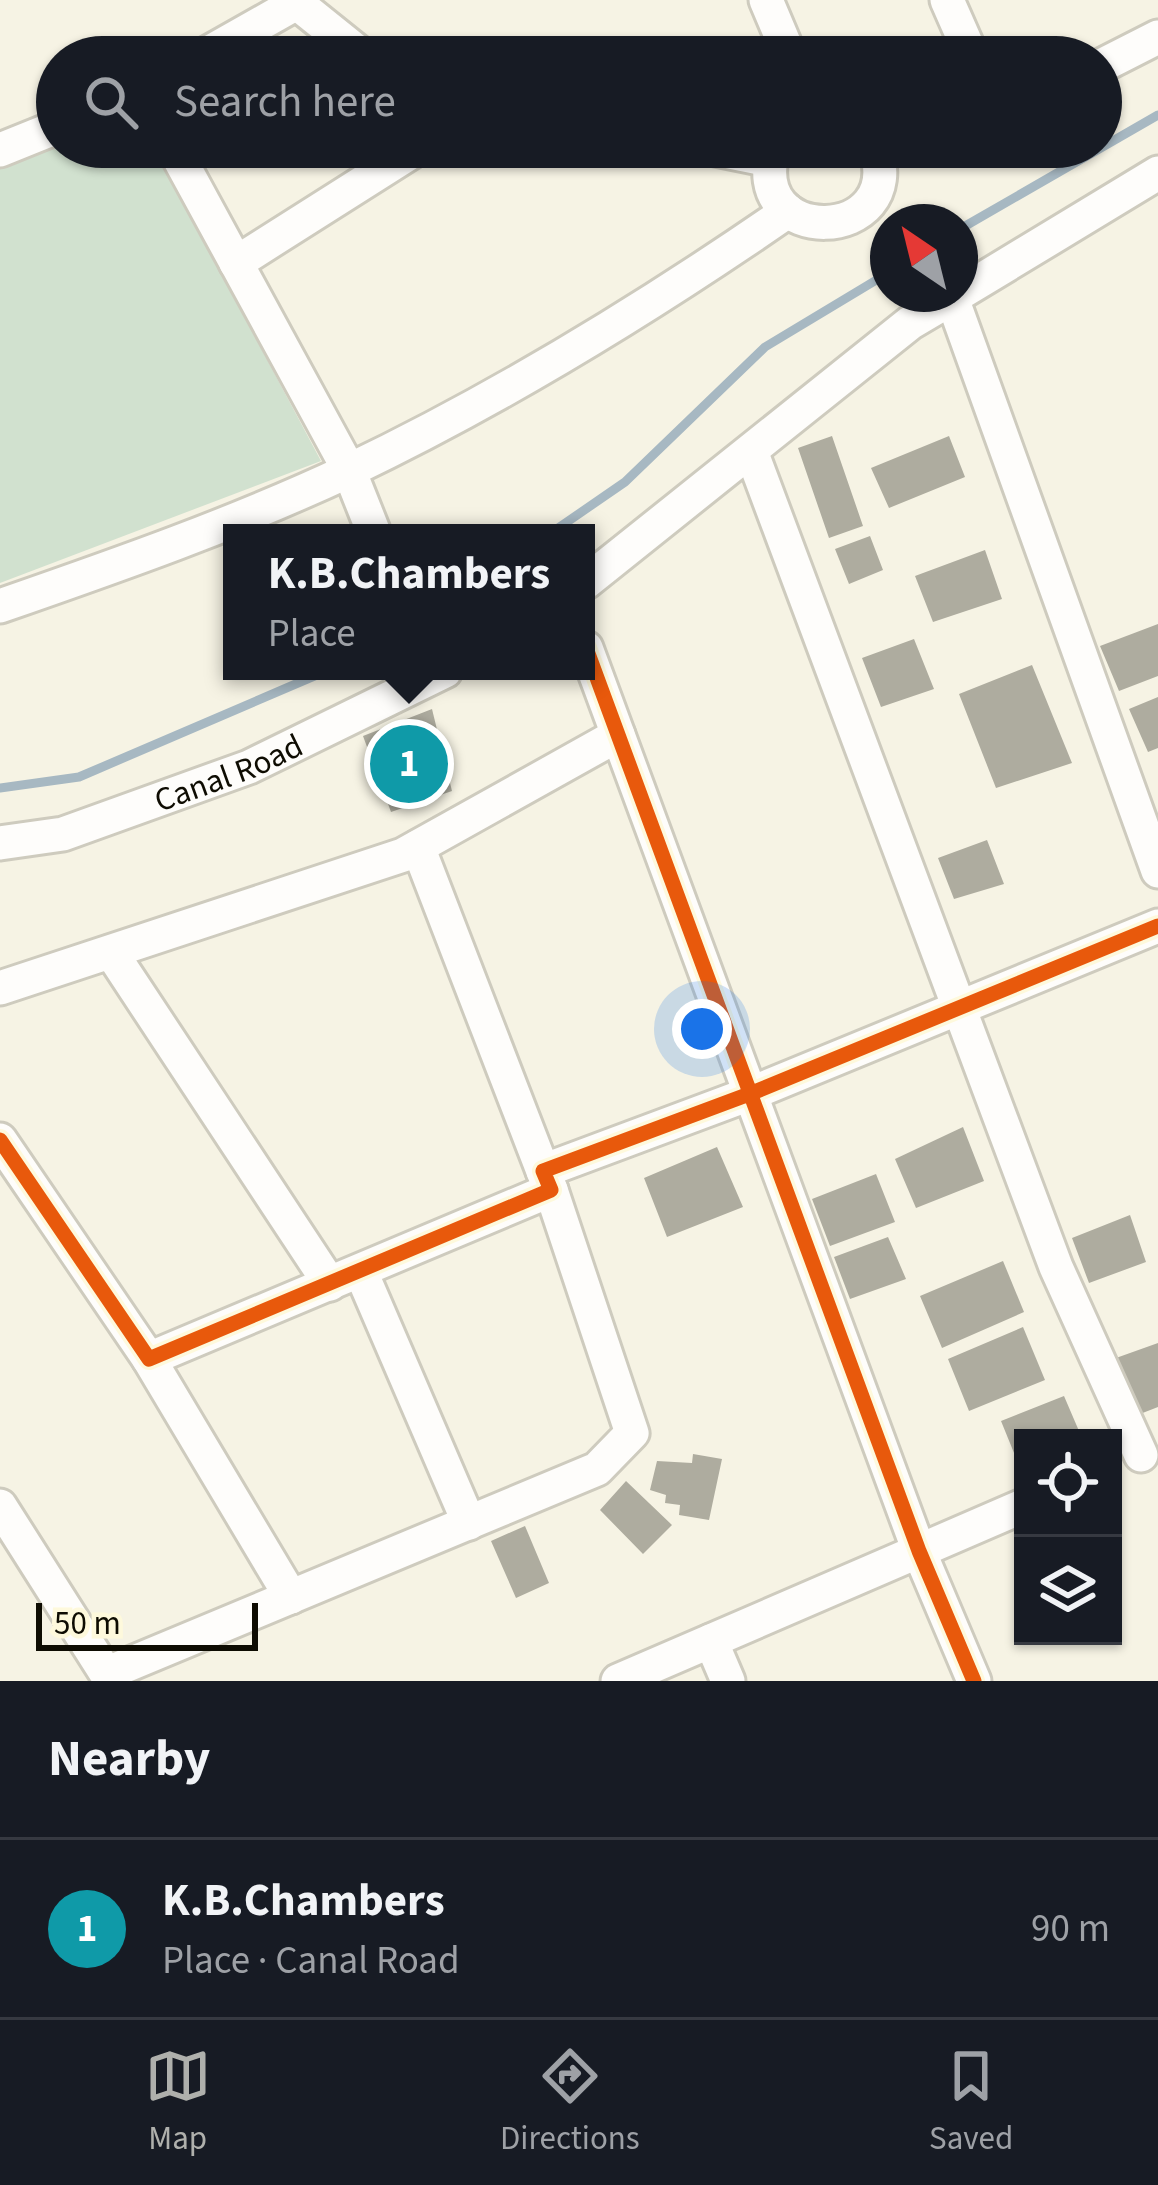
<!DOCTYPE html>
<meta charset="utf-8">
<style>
:root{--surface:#171b24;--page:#20242c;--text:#f1f3f6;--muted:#9ea1a6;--line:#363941;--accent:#afb0ac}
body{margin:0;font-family:"Source Sans 3",sans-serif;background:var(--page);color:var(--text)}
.controls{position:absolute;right:36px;bottom:36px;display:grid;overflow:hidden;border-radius:0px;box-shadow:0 3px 9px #0004}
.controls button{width:108px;height:108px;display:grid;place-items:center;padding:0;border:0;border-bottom:3px solid var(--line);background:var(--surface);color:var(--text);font:60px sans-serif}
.compass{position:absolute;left:870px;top:204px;width:108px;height:108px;border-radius:50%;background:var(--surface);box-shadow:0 3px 9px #0004;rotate:325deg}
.scale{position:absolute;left:36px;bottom:30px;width:222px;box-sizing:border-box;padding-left:12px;border:6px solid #0e0c02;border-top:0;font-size:33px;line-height:42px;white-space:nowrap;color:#0e0c02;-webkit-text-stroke:9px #fef9dc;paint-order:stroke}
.you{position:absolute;left:702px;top:1029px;width:42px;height:42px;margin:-30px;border:9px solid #fff;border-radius:50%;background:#1a73e8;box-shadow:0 0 0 18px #1a73e833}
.badge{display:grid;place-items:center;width:78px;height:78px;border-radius:50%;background:var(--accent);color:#fff;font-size:39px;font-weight:700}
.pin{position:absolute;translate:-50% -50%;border:6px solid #fff;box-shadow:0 3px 12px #0006}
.popup{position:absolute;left:223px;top:524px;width:372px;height:156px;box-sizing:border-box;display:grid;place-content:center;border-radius:0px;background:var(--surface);filter:drop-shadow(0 3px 9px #0005);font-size:39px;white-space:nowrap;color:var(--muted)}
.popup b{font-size:45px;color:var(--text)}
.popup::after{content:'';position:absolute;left:50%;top:100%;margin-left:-24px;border:24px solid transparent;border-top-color:var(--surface)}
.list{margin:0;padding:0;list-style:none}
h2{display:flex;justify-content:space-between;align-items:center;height:156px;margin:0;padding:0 48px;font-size:51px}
h2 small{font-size:39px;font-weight:400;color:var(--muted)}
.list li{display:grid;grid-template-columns:78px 1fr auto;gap:36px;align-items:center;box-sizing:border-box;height:180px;padding:0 48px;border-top:3px solid var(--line)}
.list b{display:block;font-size:45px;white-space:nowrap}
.list p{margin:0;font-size:39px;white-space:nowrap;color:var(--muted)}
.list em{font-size:39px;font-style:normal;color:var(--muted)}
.icon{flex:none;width:66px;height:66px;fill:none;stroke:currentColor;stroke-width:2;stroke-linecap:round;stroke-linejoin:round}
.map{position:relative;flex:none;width:1158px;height:1681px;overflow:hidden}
.search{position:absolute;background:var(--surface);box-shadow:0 3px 9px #0004;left:36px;right:36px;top:36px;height:132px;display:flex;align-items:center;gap:30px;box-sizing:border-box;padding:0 42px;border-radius:66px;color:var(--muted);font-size:45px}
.sheet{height:336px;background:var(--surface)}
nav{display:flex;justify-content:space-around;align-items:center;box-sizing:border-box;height:168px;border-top:3px solid var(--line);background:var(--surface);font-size:33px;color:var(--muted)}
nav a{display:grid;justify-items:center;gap:6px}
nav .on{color:var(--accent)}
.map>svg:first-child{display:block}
.green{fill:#d1e1cf}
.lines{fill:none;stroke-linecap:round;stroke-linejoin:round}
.stream{stroke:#a7b8c2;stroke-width:9}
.building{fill:#aeac9f}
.minor-casing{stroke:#cecbbe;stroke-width:39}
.minor{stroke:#fefdfb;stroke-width:33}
.cycleway-casing{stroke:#fef9dc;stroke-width:22}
.cycleway{stroke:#e8590c;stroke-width:15}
.labels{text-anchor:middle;stroke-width:9;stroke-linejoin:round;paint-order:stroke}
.street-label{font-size:33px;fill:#0e0c02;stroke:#fef9dc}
</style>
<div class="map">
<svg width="1158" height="1681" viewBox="0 0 1158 1681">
<rect width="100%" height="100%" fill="#f6f3e4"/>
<!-- green -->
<path class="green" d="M 57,144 L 57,147 L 154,147 L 321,461 L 0,583 L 0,165 Z"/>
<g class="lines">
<!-- stream -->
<path class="stream" d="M 960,229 L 1158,115
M 551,533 L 625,482 L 765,347 L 888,273
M 0,788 L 79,777 L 326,671"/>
</g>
<!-- building -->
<path class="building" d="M 832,436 L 863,526 L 829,538 L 798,448 Z
M 949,436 L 965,477 L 889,508 L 871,468 Z
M 870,536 L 883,570 L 849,584 L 835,549 Z
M 985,550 L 1002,599 L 933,622 L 915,576 Z
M 1158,624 L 1158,676 L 1119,691 L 1100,646 Z
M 914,639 L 934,689 L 881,707 L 862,658 Z
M 1032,665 L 1072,763 L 996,788 L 959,694 Z
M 1158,697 L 1158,748 L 1148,752 L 1129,709 Z
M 432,709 L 452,791 L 391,812 L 363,736 Z
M 987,840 L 1004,884 L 954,899 L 938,858 Z
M 963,1127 L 984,1181 L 916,1208 L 895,1159 Z
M 717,1147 L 743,1207 L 667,1237 L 644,1178 Z
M 876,1174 L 895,1222 L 830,1246 L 812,1199 Z
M 1130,1215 L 1146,1262 L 1089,1283 L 1072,1238 Z
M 888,1237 L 906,1279 L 850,1299 L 834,1257 Z
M 1003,1261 L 1024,1312 L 942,1348 L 920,1296 Z
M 1023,1327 L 1045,1380 L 969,1411 L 948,1359 Z
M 1158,1343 L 1158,1407 L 1140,1414 L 1116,1358 Z
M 1064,1396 L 1082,1438 L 1023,1438 L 1023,1475 L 1001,1421 Z
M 693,1454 L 722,1459 L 709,1520 L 679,1515 L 680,1505 L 665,1503 L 666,1495 L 650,1490 L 657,1461 L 692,1463 Z
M 626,1481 L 672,1525 L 643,1554 L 600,1510 Z
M 525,1526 L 549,1583 L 516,1598 L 491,1541 Z"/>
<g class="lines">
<defs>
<g id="minor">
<path d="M 293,0 L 364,57"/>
<path d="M 766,0 L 790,57"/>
<path d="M 947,0 L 972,57"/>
<path d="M 201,57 L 302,0"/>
<path d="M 1101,66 L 1158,37"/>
<path d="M 173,147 L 349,470 L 374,533"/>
<path d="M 705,147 L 770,160"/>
<path d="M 774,147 C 741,250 910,245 875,147"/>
<path d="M 0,150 L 57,127"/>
<path d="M 236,263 L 419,147"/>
<path d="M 960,293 L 1158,173"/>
<path d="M 952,298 L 1158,871"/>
<path d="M 751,451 L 1056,1267 L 1141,1455"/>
<path d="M 586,582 L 910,323 L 959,294"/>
<path d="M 0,606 C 118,565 235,524 348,471 C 501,398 649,307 788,211"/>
<path d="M 586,648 L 919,1551 L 974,1681"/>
<path id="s1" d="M 0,843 L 63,834 L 249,767 L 445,671"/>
<path d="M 418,847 L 543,1171"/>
<path d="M 111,952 L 330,1284"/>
<path d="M 0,988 L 403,855 L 618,735"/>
<path d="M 0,1140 L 149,1359 L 551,1190 L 543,1171 L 752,1093 L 1158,926"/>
<path d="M 361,1272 L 469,1523"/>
<path d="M 149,1359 L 291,1597"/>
<path d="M 0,1506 L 111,1681"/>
<path d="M 711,1641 L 728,1681"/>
<path d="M 108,1673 L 597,1469 L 632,1433 L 551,1190"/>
<path d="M 618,1681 L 1023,1506"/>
</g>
</defs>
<!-- minor casing -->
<use href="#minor" class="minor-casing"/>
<!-- minor -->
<use href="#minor" class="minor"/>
<defs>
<path id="cycleway" d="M 586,648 L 919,1551 L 974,1681
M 0,1140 L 149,1359 L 551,1190 L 543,1171 L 752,1093 L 1158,926"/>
</defs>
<!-- cycleway casing -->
<use href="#cycleway" class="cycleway-casing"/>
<!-- cycleway -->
<use href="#cycleway" class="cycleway"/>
</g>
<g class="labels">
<!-- street labels -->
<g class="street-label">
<text dy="12" stroke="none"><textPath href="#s1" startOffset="240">Canal Road</textPath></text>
</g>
</g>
</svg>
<div class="controls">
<button><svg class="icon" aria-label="locate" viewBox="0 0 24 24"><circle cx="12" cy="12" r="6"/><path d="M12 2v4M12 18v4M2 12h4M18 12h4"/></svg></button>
<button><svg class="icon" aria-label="layers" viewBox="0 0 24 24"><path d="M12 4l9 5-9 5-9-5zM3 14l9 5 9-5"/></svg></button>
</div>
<svg class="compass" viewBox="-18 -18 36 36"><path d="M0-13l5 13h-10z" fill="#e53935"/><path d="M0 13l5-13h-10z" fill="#9ea1a6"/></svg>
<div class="scale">50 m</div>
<div class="you"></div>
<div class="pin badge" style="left:409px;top:764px;background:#0f9aa8">1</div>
<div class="popup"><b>K.B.Chambers</b>Place</div>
<div class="search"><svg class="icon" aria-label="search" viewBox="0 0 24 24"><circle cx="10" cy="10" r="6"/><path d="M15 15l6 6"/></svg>Search here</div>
</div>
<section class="sheet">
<h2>Nearby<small></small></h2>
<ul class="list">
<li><span class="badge" style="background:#0f9aa8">1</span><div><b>K.B.Chambers</b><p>Place · Canal Road</p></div><em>90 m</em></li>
</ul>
</section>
<nav>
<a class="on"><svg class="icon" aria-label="map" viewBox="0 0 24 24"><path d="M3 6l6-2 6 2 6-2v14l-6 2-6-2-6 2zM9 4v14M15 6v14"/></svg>Map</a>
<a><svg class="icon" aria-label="directions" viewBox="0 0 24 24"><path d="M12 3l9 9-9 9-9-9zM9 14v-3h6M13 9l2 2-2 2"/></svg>Directions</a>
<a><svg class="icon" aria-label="saved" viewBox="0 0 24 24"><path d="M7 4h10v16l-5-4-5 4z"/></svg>Saved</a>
</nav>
